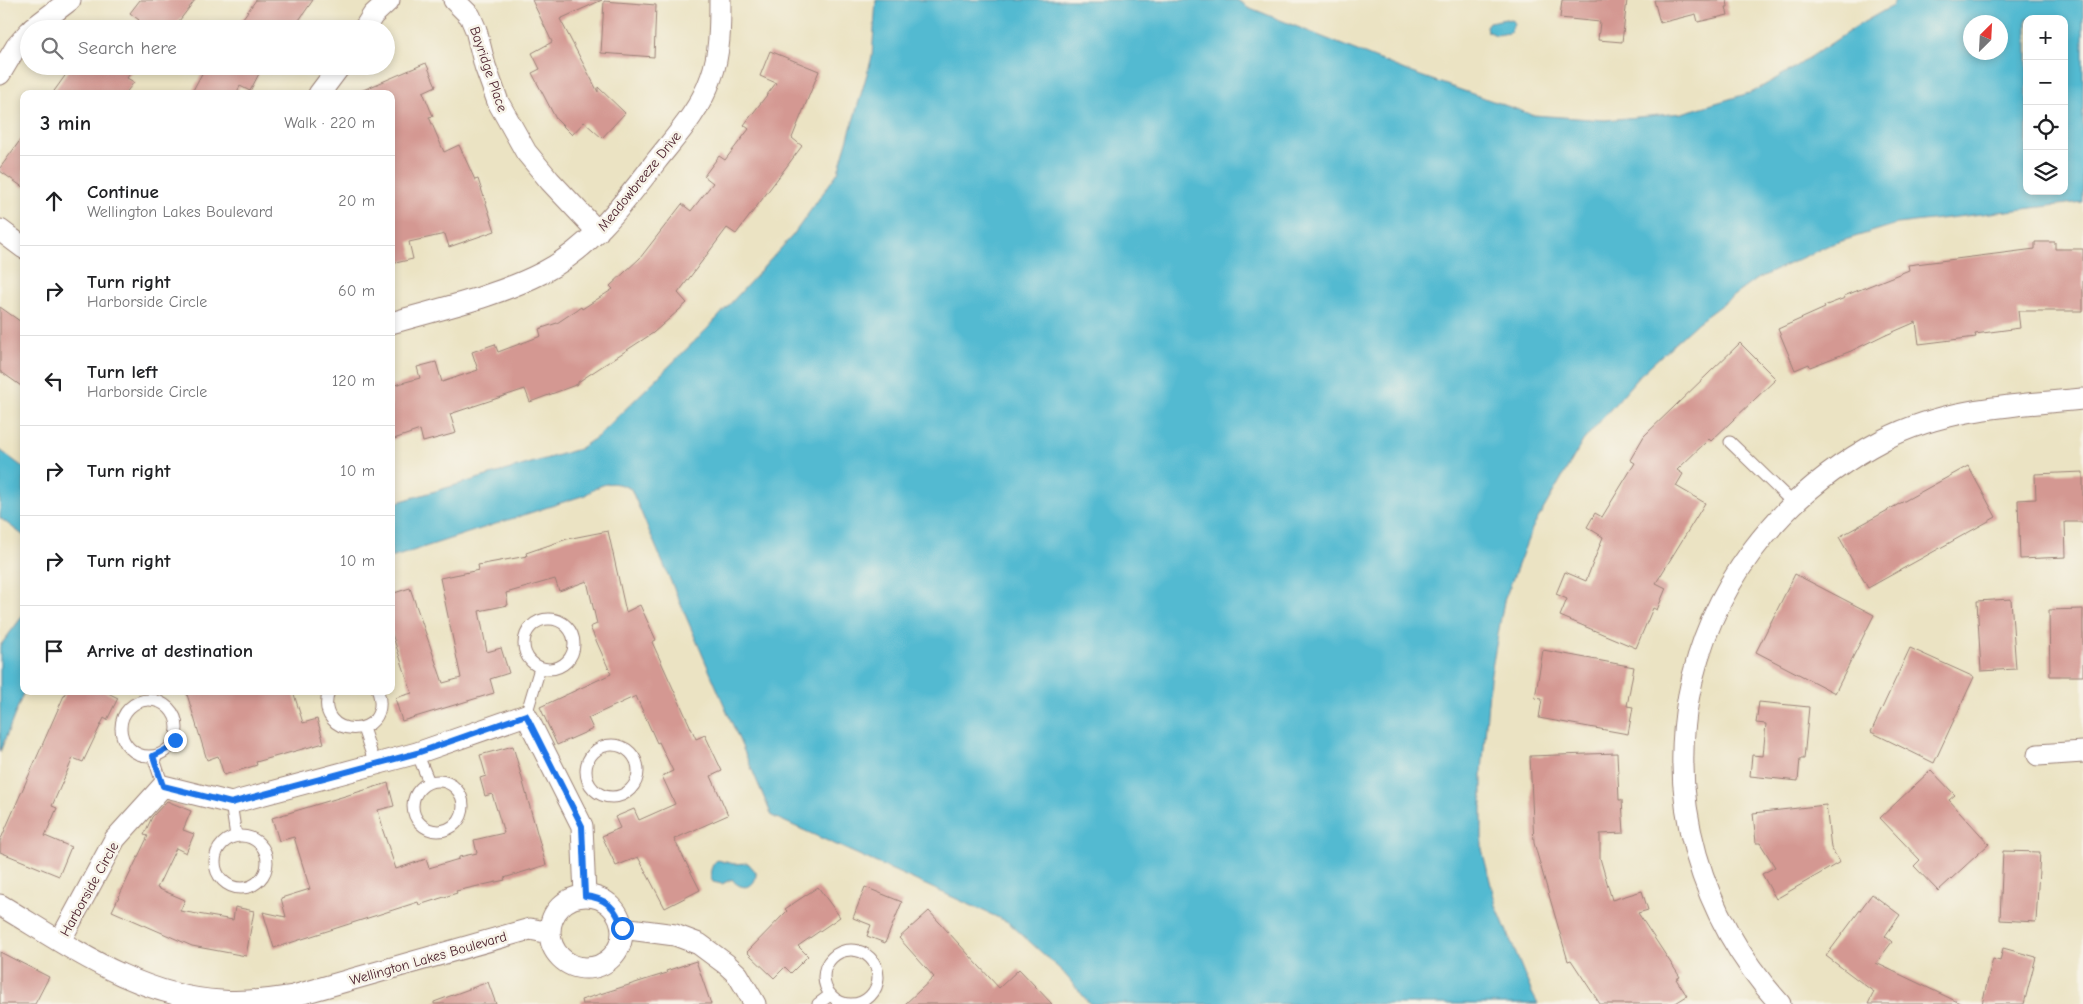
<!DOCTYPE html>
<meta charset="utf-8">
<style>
:root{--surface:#fff;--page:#f6f6f6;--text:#202124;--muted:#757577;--line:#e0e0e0}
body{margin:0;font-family:"Comic Neue",sans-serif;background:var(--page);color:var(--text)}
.controls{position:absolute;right:15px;top:15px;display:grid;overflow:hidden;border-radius:10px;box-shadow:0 2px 8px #0003}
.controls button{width:45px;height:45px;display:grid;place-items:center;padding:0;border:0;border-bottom:1px solid var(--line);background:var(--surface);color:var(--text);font:25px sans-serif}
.compass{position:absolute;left:1963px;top:15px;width:45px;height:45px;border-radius:50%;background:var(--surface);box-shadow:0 2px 8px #0003;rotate:24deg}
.stop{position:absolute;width:15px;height:15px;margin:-11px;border:4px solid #1a73e8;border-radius:50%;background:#fff}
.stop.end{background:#1a73e8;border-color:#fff;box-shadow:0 1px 5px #0008}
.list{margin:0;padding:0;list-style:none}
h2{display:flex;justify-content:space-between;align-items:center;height:65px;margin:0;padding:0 20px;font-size:21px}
h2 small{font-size:16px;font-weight:400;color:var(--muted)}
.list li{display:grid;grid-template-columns:32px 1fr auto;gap:15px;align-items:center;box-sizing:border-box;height:90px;padding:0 20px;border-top:1px solid var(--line)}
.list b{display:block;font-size:19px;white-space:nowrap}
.list p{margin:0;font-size:16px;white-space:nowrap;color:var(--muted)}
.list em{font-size:16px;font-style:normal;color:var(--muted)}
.icon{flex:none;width:28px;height:28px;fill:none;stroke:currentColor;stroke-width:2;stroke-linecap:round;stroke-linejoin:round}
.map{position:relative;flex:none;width:2083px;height:1004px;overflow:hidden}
.search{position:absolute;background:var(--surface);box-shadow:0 2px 8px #0003;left:20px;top:20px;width:375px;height:55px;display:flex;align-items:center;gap:12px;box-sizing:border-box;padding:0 18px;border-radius:28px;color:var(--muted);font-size:19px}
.panel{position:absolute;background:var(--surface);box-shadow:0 2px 8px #0003;left:20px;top:90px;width:375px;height:605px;border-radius:10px}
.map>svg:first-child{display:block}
.water{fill:#53bad1;stroke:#4e6c7e;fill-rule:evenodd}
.building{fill:#d49892}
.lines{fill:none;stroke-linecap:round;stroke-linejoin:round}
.service-casing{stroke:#9a8177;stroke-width:13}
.minor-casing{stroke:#9a8177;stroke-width:23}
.service{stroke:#fff;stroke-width:11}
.minor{stroke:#fff;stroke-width:21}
.route{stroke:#1a73e8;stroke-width:6}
.labels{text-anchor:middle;stroke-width:5;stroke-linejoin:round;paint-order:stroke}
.street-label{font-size:14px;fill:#4a1f2b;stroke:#f7f3e8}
</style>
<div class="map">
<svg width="2083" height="1004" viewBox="0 0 2083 1004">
<rect width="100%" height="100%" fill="#f7f3e8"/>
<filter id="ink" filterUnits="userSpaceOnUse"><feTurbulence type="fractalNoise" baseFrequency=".02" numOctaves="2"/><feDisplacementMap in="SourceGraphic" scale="10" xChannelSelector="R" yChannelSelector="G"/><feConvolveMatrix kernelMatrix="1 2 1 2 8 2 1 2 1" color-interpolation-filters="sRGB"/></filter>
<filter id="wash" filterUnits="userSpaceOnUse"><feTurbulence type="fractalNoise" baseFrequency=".0096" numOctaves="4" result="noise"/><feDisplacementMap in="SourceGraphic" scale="20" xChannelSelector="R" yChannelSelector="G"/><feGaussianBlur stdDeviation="1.12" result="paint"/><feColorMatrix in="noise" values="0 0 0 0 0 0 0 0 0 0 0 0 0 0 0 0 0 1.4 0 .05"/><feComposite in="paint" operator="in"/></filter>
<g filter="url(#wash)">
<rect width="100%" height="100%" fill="#ebe3c3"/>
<!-- water -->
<path class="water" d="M 876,0 L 1237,0 L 1248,7 L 1412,73 L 1533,115 L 1605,120 L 1682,113 L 1753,92 L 1794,68 L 1857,26 L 1892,6 L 1895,0 L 2083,0 L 2083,202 L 1897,224 L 1829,245 L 1755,280 L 1698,322 L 1640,375 L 1583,441 L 1532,529 L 1504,601 L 1490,679 L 1482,771 L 1482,849 L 1496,905 L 1532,993 L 1538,1004 L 1090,1004 L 1063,972 L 1008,922 L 772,816 L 631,489 C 611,479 603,483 585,495 L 391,558 L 391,504 L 579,449 L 597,437 L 708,328 L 793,235 L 838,172 L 872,57 ZM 2027,19 L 2064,19 L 2064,191 L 2027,191 ZM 2000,22 L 2000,52 L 1970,52 L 1970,22 Z
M 1506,19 L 1513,21 L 1514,24 L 1510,33 L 1496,35 L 1487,31 L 1486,26 L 1489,22 Z
M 0,450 L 24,468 L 24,536 L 0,518 Z
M 24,614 L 24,691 L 0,752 L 0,646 Z
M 717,860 L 734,864 L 748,863 L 756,872 C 757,888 741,892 732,879 L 722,884 L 713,882 C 708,875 711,865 717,860 Z"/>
<g id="blocks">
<!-- building -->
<path class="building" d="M 140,0 L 195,0 L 173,29 L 132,29 L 139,20 L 130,13 Z
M 256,0 L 313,0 L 293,29 L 235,29 Z
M 532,0 L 602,0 L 560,19 L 598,92 L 598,87 L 625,113 L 602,138 L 584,122 L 572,135 L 556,119 L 532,73 L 540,69 L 532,53 L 552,42 Z
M 1562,0 L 1627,0 L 1622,42 L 1598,40 L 1600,22 L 1560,18 Z
M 1654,0 L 1727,0 L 1728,7 L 1726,7 L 1728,15 L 1698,22 L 1696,14 L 1660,23 Z
M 604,1 L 656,5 L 654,57 L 601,53 Z
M 770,51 L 819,71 L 792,138 L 802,146 L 736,234 L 727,228 L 678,293 L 687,303 L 653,333 L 578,382 L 578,384 L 530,402 L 525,389 L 450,414 L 456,433 L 423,442 L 420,430 L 391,440 L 391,386 L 420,378 L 417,367 L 436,362 L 442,382 L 478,370 L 472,352 L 495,344 L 498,352 L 541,336 L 539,329 L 557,323 L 581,307 L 582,309 L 613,289 L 610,286 L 640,258 L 682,204 L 691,211 L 713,183 L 704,176 L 719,156 L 725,160 L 749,129 L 744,125 L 776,83 L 760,76 Z
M 426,63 L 436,86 L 423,92 L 433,116 L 429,117 L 444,152 L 459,145 L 475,180 L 478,179 L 495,231 L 449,247 L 445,234 L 409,242 L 413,259 L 391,264 L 391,94 L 354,94 Z
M 72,66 L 135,66 L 127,78 L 134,82 L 125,94 L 52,94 Z
M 206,66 L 263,66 L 250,91 L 240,86 L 236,94 L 191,94 Z
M 24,135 L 24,188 L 0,171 L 0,168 Z
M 2035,242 L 2055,242 L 2055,249 L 2083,249 L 2083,311 L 2018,311 L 2020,328 L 1975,334 L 1976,337 L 1919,344 L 1916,322 L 1886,335 L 1886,334 L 1851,351 L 1810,367 L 1809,364 L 1795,370 L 1778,329 L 1825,308 L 1824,306 L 1845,298 L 1844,296 L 1909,270 L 1908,265 L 2035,249 Z
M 0,307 L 24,324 L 24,388 L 0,371 Z
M 1740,343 L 1776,379 L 1711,441 L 1709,439 L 1677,470 L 1683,474 L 1676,486 L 1705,503 L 1656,583 L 1666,588 L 1657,610 L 1653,608 L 1636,648 L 1560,616 L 1567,599 L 1556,594 L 1565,572 L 1586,581 L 1603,537 L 1587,527 L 1595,513 L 1602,517 L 1635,463 L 1630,460 L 1644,436 Z
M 1968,466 L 1996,517 L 1868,588 L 1839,537 Z
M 2083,472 L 2083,522 L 2065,522 L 2066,557 L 2020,559 L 2018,500 L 2036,499 L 2035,474 Z
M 608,531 L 626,612 L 640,605 L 656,640 L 652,642 L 696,739 L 705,735 L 722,771 L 711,776 L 728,815 L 674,839 L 700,890 L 665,908 L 638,857 L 616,866 L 602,836 L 620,828 L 615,817 L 634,809 L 639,820 L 675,804 L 662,776 L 673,771 L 659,742 L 657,743 L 636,696 L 588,718 L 593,729 L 557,745 L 540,707 L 611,674 L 590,627 L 597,624 L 587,581 L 559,591 L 555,579 L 506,593 L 508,605 L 479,611 L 487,652 L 501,648 L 509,673 L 490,679 L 494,693 L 402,721 L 395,698 L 412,693 L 391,631 L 391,594 L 410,588 L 443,683 L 461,678 L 440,578 L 479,570 L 478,565 L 527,556 L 526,553 L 567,539 Z
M 1795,574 L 1874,615 L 1835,693 L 1756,652 Z
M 2011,599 L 2016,669 L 1981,671 L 1977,601 Z
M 2083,609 L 2083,676 L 2050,676 L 2049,610 Z
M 1910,648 L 1974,677 L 1934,763 L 1871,732 Z
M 1543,650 L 1634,667 L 1627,706 L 1633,707 L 1628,734 L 1539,718 L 1542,699 L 1535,698 Z
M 66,691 L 104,691 L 118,698 L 107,720 L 104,718 L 83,762 L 73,758 L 52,806 L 57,808 L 45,836 L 71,847 L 59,876 L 0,852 L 0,841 Z
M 186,691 L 293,691 L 303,723 L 317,719 L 324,743 L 256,762 L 257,765 L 224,775 L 218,756 L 207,760 Z
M 1759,702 L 1809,707 L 1804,759 L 1800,759 L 1798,781 L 1750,776 L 1752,755 L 1763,756 L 1766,724 L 1756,723 Z
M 513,746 L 546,865 L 504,878 L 505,880 L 456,891 L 457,893 L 419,905 L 418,902 L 274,948 L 263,912 L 286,917 L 281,898 L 310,889 L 294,837 L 279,841 L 272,818 L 388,783 L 394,806 L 378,810 L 383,828 L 382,828 L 396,869 L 426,859 L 429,868 L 459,859 L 459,857 L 477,853 L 474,840 L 504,833 L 492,794 L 485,796 L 480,778 L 486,776 L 480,755 Z
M 1617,753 L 1619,800 L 1622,800 L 1624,833 L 1600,834 L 1600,858 L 1612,900 L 1642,891 L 1648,910 L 1638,913 L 1680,977 L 1676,979 L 1687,996 L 1674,1004 L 1600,1004 L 1571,960 L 1568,961 L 1534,843 L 1530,756 Z
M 1931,770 L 1955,795 L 1949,800 L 1989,844 L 1938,891 L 1914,866 L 1920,860 L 1880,818 Z
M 167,801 L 191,811 L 183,830 L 194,834 L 186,853 L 176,848 L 157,888 L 185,900 L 180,911 L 233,920 L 235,907 L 254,911 L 246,956 L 192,946 L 112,911 L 148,836 L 144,835 L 152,817 Z
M 1826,805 L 1831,848 L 1840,862 L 1776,899 L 1762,874 L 1775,867 L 1760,843 L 1756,843 L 1753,813 Z
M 2003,851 L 2040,852 L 2036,922 L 2000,920 Z
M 818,887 L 840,917 L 798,946 L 808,956 L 791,973 L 785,967 L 774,978 L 747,952 L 787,911 L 785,909 Z
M 865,887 L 902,902 L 885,943 L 867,936 L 871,925 L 853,918 Z
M 1872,894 L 1900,915 L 1885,936 L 1892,942 L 1876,963 L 1962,1004 L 1868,1004 L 1874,992 L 1826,956 Z
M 929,911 L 999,988 L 1019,969 L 1052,1004 L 905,1004 L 934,977 L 899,938 Z
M 2003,948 L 2036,957 L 2024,1004 L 1982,1004 L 1993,959 L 2000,961 Z
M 0,952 L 49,977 L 35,1004 L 0,1004 Z
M 696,961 L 711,1004 L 582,1004 L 581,1000 L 667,973 L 666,971 Z
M 488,982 L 496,1004 L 434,1004 L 434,1002 Z"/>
</g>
</g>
<g filter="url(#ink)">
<use href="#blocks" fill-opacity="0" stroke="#9a8177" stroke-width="1"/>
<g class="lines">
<defs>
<path id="service" d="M 1730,442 L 1793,503
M524 644a25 25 0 1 1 50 0a25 25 0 1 1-50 0Z
M 329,691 C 312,740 394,742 378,691
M121 728a28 28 0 1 1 56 0a28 28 0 1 1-56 0Z
M 526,715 L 540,668
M 363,728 L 375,764
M586 771a26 26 0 1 1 52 0a26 26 0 1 1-52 0Z
M 417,753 L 429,782
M 153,756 L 163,786
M413 806a25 25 0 1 1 50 0a25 25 0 1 1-50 0Z
M 231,803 L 236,836
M215 862a26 26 0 1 1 52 0a26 26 0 1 1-52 0Z
M824 977a27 27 0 1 1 54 0a27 27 0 1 1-54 0Z
M 818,1004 L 830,995"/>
<path id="minor" d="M 454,0 L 470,16 L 476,30 L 485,66 L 498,102 L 526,152 L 550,181 L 598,232
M 32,29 L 70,0
M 364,29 L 373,15 L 389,0
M 0,74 L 16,47 L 29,32
M 319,94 L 340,66
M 0,230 L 24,248
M 391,323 C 442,308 495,297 542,273 C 591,248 624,203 657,160 C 677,135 700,110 711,78 C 720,54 720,26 720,0
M 2038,755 L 2083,752
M550 932a36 36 0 1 1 72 0a36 36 0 1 1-72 0Z
M 0,905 C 69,946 138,997 221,1001 C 246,1003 269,1000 293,996 L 530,929 L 550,933
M 622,928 L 675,935 L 699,944 L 726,964 L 738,975 L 755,1004
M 60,941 L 115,839 L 163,786 L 231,803 L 417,753 L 526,715 L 582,826 L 585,895
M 1780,1004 C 1616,822 1666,554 1883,440 C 1944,408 2015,405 2083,399"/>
</defs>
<!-- service casing -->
<use href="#service" class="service-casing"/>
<!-- minor casing -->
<use href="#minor" class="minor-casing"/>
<!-- service -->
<use href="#service" class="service"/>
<!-- minor -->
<use href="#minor" class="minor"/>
</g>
</g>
<g class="lines" filter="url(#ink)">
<!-- route -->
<path class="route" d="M 175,740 L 169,748 L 153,756 L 163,786 L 231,803 L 417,753 L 526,715 L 582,826 L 585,896 C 606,898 617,908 622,928"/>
</g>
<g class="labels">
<!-- street labels -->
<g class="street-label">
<text transform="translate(489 69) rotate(71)" y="5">Bayridge Place</text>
<text transform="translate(639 181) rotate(-51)" y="5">Meadowbreeze Drive</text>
<text transform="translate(89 889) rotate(-61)" y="5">Harborside Circle</text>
<text transform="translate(428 958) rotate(-16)" y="5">Wellington Lakes Boulevard</text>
</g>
</g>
</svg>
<div class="controls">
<button>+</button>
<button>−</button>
<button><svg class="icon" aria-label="locate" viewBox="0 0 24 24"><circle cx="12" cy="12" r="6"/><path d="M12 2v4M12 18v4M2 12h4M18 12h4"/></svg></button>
<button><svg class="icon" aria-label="layers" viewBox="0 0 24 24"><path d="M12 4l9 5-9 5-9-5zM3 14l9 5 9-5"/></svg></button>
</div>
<svg class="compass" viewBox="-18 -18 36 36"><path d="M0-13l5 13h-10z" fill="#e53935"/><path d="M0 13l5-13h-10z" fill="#757577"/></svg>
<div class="stop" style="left:622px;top:928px"></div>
<div class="stop end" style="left:175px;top:740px"></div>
<div class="search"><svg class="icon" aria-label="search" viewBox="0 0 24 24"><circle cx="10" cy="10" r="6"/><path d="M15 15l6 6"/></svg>Search here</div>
<section class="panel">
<h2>3 min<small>Walk · 220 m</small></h2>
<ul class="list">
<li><svg class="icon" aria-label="ahead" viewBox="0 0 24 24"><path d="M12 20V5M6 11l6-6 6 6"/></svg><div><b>Continue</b><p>Wellington Lakes Boulevard</p></div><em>20 m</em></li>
<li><svg class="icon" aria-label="right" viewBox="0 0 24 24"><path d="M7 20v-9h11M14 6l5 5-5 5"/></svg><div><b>Turn right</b><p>Harborside Circle</p></div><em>60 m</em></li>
<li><svg class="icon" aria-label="left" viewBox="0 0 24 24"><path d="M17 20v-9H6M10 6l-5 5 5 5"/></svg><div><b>Turn left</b><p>Harborside Circle</p></div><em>120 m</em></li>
<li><svg class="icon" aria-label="right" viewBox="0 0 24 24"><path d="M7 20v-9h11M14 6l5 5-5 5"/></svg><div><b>Turn right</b></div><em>10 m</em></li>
<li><svg class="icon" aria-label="right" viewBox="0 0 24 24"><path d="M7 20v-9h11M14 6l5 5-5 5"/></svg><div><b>Turn right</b></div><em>10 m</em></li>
<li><svg class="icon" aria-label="arrive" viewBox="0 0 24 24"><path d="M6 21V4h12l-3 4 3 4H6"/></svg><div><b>Arrive at destination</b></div></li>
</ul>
</section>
</div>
